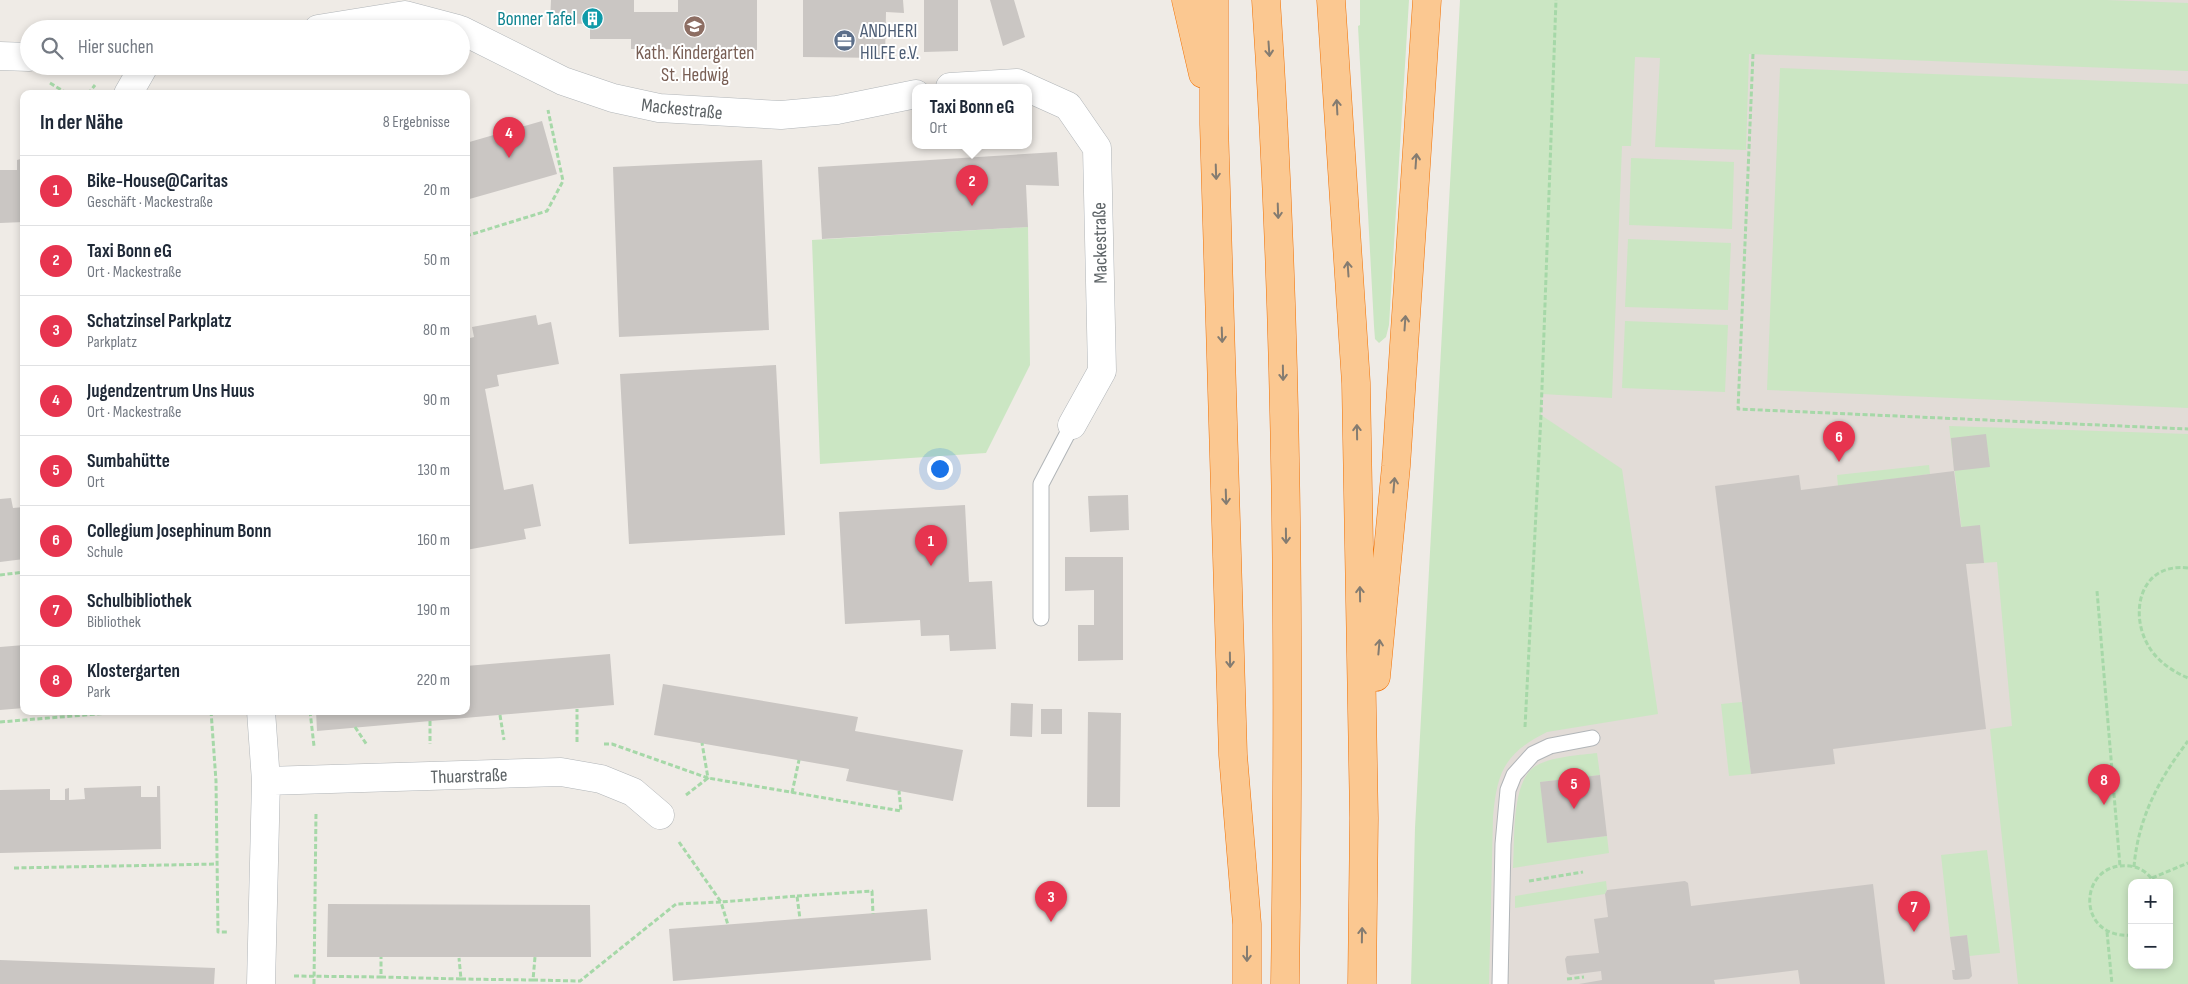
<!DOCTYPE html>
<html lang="de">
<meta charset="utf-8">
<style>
:root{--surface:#fff;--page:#f6f6f7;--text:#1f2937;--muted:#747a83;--line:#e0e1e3;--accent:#e7344f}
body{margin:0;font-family:"Sofia Sans Condensed",sans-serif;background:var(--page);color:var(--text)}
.controls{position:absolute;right:15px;bottom:15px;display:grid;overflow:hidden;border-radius:10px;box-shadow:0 2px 8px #0003}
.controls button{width:45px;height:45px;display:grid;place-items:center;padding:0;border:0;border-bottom:1px solid var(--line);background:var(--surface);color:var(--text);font:25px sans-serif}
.you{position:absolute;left:939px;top:468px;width:18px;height:18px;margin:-12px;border:4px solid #fff;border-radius:50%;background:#1a73e8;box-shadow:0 0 0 8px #1a73e833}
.badge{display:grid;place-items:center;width:32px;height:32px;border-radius:50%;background:var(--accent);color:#fff;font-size:16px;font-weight:700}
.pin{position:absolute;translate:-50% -41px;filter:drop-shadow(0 1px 2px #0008)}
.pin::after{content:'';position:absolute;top:26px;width:18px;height:15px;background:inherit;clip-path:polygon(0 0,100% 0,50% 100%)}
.popup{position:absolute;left:912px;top:84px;width:120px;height:65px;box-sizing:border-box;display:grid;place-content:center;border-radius:10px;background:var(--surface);filter:drop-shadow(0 1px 4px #0005);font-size:16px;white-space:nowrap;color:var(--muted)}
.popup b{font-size:19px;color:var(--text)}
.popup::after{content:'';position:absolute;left:50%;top:100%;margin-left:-10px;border:10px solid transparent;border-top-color:var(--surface)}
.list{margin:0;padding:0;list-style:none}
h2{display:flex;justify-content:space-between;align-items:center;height:65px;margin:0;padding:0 20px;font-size:21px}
h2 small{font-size:16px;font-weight:400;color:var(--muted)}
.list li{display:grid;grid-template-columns:32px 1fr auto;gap:15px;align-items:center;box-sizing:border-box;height:70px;padding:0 20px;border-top:1px solid var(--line)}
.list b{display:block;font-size:19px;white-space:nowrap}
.list p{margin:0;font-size:16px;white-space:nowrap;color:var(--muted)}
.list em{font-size:16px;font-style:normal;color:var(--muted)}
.icon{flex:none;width:28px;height:28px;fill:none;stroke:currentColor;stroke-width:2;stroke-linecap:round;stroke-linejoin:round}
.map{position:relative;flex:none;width:2188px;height:984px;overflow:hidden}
.search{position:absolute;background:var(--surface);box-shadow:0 2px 8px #0003;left:20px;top:20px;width:450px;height:55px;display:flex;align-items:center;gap:12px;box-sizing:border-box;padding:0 18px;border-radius:28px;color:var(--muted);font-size:19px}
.panel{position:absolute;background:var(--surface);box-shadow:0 2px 8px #0003;left:20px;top:90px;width:450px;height:625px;border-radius:10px}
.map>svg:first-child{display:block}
.education{fill:#e2dcd7}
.green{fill:#cbe6c3;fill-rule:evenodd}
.building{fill:#cac6c3}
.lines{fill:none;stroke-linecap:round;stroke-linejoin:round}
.lane-casing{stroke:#b1b5b8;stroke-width:17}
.street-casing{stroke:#b1b5b8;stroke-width:29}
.highway-casing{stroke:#f17104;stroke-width:29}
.path{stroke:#a6d8a8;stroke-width:3;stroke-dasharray:5 2.5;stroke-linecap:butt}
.lane{stroke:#fff;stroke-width:15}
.street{stroke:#fff;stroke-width:28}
.highway{stroke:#fbc891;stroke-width:28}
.oneway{stroke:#847c71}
.labels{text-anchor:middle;stroke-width:4;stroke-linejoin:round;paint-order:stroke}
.culture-label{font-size:19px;fill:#0d838f;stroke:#fff;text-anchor:end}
.service-label{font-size:19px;fill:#4e5e75;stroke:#fff;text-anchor:start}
.education-label{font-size:19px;fill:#785e54;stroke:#fff}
.street-label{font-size:19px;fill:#5d6366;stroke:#fff}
</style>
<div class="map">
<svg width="2188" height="984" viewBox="0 0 2188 984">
<rect width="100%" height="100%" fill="#efebe6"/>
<!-- education -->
<path class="education" d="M 1521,0 L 2188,0 L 2188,547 L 2037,984 L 1479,984 L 1492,377 Z"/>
<!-- green -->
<path class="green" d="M 1360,0 L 1409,0 L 1389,325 L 1386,337 L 1379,343 L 1375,339 L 1374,326 L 1358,26 L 1360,25 Z
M 1460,0 L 2106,0 L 2188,3 L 2188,71 L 1749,54 L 1746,150 L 1655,147 L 1660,58 L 1635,57 L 1631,146 L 1622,146 L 1612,398 L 1542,394 L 1541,415 L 1622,469 L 1658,714 L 1547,732 C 1505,753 1497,771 1493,817 L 1489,984 L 1411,984 L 1415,828 Z
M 1780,68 L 2188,84 L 2188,408 L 1767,390 Z
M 1631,158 L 1734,162 L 1732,229 L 1629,225 Z
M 1028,227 L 1030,365 L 986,453 L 820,464 L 812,240 Z
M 1628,239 L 1731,243 L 1728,310 L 1625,307 Z
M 1625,321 L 1728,325 L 1725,392 L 1622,388 Z
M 1949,426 L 2188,434 L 2188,984 L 2018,984 L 1990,729 L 2012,726 L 1997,562 L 1966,564 ZM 2132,883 L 2169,883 L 2169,965 L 2132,965 Z
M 1929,465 L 1930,474 L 1838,486 L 1837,475 Z
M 1742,702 L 1751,774 L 1729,776 L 1721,704 Z
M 1597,753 L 1600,775 L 1541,782 L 1548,843 L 1607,836 L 1609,853 L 1513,868 C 1515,842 1511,785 1533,768 C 1546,757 1580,755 1597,753 Z
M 1987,850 L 2000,953 L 1969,956 L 1967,935 L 1950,937 L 1941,855 Z
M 1606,881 L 1607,890 L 1605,894 L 1515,908 L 1515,896 Z"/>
<!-- building -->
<path class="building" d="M 551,0 L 634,0 L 634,12 L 678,12 L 678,0 L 757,0 L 757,50 L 631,49 L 631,39 L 590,39 L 590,24 L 550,23 Z
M 803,0 L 903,0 L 904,13 L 886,12 L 885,58 L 803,57 Z
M 924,0 L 958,0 L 958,51 L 924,52 Z
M 990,0 L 1014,0 L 1025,37 L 1003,46 Z
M 542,121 L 557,174 L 466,200 L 466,143 Z
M 1057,152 L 1059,186 L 1026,185 L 1028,227 L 822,239 L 818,167 Z
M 24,158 L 24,222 L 0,223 L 0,170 L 17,170 L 17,160 Z
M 762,160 L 769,330 L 619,337 L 613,167 Z
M 536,315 L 538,325 L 551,322 L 559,364 L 497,375 L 499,386 L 485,389 L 504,490 L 533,484 L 541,526 L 524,529 L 526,539 L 466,550 L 466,339 L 474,337 L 472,327 Z
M 776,365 L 785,535 L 629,544 L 620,374 Z
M 1986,434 L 1990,467 L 1954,471 L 1951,438 Z
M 1954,471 L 1961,527 L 1980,525 L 1984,563 L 1966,564 L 1986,729 L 1833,749 L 1835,764 L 1751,774 L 1715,486 L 1799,475 L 1801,490 Z
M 1128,495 L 1129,530 L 1090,532 L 1088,496 Z
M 11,498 L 13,508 L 24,507 L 24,559 L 0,562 L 0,499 Z
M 965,505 L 969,582 L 992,581 L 996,649 L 950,651 L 949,635 L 921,636 L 920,620 L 845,624 L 839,512 Z
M 1065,557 L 1123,557 L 1123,660 L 1078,661 L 1078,625 L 1094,625 L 1094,590 L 1065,591 Z
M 24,645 L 24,708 L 0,710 L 0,647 Z
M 610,654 L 614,705 L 317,731 L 316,711 L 466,711 L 466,666 Z
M 663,684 L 858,717 L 855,731 L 963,750 L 953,801 L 846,781 L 849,769 L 654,735 Z
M 1011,703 L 1033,704 L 1032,737 L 1010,736 Z
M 1041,709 L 1062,709 L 1062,734 L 1041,734 Z
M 1088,712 L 1121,713 L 1120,807 L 1087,807 Z
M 1600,775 L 1607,836 L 1547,843 L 1540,782 Z
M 141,786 L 141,797 L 157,797 L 157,786 L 160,786 L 161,849 L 0,853 L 0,790 L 50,789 L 50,800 L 65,800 L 65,789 L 69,788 L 69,800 L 85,799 L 84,788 Z
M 1685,881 L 1688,883 L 1691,906 L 1873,884 L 1885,984 L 1800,984 L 1798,970 L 1714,980 L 1715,984 L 1579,984 L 1602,980 L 1601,971 L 1570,975 L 1567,973 L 1565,959 L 1567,956 L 1599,953 L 1594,919 L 1608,917 L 1605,894 L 1607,890 Z
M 328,904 L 590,905 L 591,957 L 327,957 Z
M 927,909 L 931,960 L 673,981 L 669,929 Z
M 1967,935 L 1972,976 L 1969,979 L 1955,980 L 1953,979 L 1952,970 L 1955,970 L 1950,937 Z
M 0,960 L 215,968 L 214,984 L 0,984 Z"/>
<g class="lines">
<defs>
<path id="lane" d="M 1041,618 L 1041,484 L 1072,425
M 1500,984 L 1503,844 L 1508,790 L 1514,775 L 1533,754 L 1550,746 L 1592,738"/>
<path id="street" d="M 318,29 L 405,15 L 458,29
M 461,30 L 563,81 L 613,98 L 659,108 L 781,115 L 837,110 L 916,94
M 0,56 L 29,57
M 950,87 L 1017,83 L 1026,87
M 1028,88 L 1068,106 L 1097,148 L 1102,371 L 1072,425
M 128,94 L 144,66
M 266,781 L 561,772 L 601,779 L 633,792 L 660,815
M 261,984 L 266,781 L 261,711"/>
<path id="highway" d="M 1186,0 L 1203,74
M 1214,0 L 1214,124 L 1233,755 L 1247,924 L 1247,984
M 1266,0 C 1288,328 1290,656 1285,984
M 1331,0 L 1356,383 L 1364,818 L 1362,984
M 1376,677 L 1396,466 L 1427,0"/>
</defs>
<!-- lane casing -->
<use href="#lane" class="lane-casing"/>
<!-- street casing -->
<use href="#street" class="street-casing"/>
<!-- highway casing -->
<use href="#highway" class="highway-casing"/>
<!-- path -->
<path class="path" d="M 1753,54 L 1738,409 L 2188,429
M 50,83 L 68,94
M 88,94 L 95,85
M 466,236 L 547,211 L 563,181 L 548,110
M 2188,568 C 2138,562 2128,617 2151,650 C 2160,663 2174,672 2188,678
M 0,575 L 24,572
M 2097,591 L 2120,866
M 211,711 L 216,781 L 218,932 L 229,932
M 310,711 L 314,746
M 500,715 L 504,740
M 430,721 L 430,744
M 0,722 L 133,711
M 355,727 L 367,745
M 1525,727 L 1541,415 L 1556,0
M 577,742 L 577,709
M 604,744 L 612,744 L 708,778 L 702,743
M 792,793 L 799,760
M 686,795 L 708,778 L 901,811 L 899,791
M 679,842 L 721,902 L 797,896 L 800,919
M 2134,867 C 2138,818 2159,779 2188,741
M 14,868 L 217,864
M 2152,878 L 2188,863
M 1529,881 L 1583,872
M 797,896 L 872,891 L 873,914
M 2107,932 L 2112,984
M 2132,935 C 2074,940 2078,860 2130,866 C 2140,867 2150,874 2154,883
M 294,976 L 381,977 L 381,957
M 381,977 L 461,979 L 459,958
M 461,979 L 533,980 L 535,957
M 1567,979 L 1584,977
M 533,980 L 580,981 L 676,904 L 721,902 L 728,925
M 314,984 L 316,812"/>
<!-- lane -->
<use href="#lane" class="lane"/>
<!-- street -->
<use href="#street" class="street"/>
<!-- highway -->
<use href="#highway" class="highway"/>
</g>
<!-- one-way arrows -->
<defs><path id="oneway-shaft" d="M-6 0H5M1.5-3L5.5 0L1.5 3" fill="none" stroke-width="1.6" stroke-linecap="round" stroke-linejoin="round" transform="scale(1.25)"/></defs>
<g class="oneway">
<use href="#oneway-shaft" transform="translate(1269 49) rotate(86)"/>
<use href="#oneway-shaft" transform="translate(1337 107) rotate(-93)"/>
<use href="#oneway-shaft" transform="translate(1416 161) rotate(-86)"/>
<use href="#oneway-shaft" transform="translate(1216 172) rotate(88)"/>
<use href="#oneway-shaft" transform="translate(1278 211) rotate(88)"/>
<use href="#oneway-shaft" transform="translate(1348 269) rotate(-94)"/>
<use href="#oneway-shaft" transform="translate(1405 323) rotate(-86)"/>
<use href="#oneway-shaft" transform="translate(1222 335) rotate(88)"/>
<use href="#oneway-shaft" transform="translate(1283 373) rotate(89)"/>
<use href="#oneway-shaft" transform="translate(1357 432) rotate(-91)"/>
<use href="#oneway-shaft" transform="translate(1394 485) rotate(-85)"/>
<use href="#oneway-shaft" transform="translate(1226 497) rotate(88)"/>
<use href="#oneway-shaft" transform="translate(1286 536) rotate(89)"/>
<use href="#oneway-shaft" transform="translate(1360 594) rotate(-91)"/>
<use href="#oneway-shaft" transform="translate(1379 647) rotate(-85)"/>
<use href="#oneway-shaft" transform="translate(1230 660) rotate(89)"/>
<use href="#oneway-shaft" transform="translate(1362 935) rotate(-89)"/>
<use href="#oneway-shaft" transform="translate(1247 954) rotate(90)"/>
</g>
<!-- icons -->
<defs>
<symbol id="building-disc" viewBox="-11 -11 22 22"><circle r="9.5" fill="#0f9aa8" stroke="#fff"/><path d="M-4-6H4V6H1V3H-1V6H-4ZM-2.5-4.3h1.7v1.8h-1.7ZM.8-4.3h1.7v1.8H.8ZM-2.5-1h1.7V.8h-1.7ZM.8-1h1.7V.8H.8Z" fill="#fff"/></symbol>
<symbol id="school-disc" viewBox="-11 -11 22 22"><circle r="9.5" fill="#8d6e63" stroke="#fff"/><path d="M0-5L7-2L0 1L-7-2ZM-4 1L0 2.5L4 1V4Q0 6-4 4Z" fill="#fff"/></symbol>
<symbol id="office-disc" viewBox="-11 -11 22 22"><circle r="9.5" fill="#5c6f8a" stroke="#fff"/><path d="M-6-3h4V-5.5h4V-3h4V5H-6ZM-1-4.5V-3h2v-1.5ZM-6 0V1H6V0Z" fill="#fff"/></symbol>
</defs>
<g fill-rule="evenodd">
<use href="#building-disc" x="580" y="6" width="25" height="25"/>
<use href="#school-disc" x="682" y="14" width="25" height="25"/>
<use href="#office-disc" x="832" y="28" width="25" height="25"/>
</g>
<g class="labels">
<!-- culture labels -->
<g class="culture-label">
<text x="576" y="25">Bonner Tafel</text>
</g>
<!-- service labels -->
<g class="service-label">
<text x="860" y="37">ANDHERI<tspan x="860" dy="22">HILFE e.V.</tspan></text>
</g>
<!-- education labels -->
<g class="education-label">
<text x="695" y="59">Kath. Kindergarten<tspan x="695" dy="22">St. Hedwig</tspan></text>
</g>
<!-- street labels -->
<g class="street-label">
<text transform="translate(682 108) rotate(6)" y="7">Mackestraße</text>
<text transform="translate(1099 243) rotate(-91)" y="7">Mackestraße</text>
<text transform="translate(469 775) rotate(-2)" y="7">Thuarstraße</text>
</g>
</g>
</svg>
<div class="controls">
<button>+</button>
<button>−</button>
</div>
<div class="you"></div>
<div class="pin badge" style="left:931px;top:566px">1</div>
<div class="pin badge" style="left:972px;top:206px">2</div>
<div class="popup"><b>Taxi Bonn eG</b>Ort</div>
<div class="pin badge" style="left:1051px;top:922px">3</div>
<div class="pin badge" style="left:509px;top:158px">4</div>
<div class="pin badge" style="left:1574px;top:809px">5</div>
<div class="pin badge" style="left:1839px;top:462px">6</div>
<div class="pin badge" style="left:1914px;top:932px">7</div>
<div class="pin badge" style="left:2104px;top:805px">8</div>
<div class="search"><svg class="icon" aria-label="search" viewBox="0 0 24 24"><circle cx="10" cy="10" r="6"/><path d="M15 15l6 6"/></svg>Hier suchen</div>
<section class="panel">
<h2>In der Nähe<small>8 Ergebnisse</small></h2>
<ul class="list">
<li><span class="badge">1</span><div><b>Bike-House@Caritas</b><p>Geschäft · Mackestraße</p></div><em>20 m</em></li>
<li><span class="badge">2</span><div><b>Taxi Bonn eG</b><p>Ort · Mackestraße</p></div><em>50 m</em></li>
<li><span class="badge">3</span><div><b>Schatzinsel Parkplatz</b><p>Parkplatz</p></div><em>80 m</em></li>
<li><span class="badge">4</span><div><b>Jugendzentrum Uns Huus</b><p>Ort · Mackestraße</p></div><em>90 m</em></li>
<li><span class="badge">5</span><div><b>Sumbahütte</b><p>Ort</p></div><em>130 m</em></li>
<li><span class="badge">6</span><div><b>Collegium Josephinum Bonn</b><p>Schule</p></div><em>160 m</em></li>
<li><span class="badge">7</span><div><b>Schulbibliothek</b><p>Bibliothek</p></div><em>190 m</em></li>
<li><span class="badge">8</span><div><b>Klostergarten</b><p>Park</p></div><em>220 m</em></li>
</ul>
</section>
</div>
